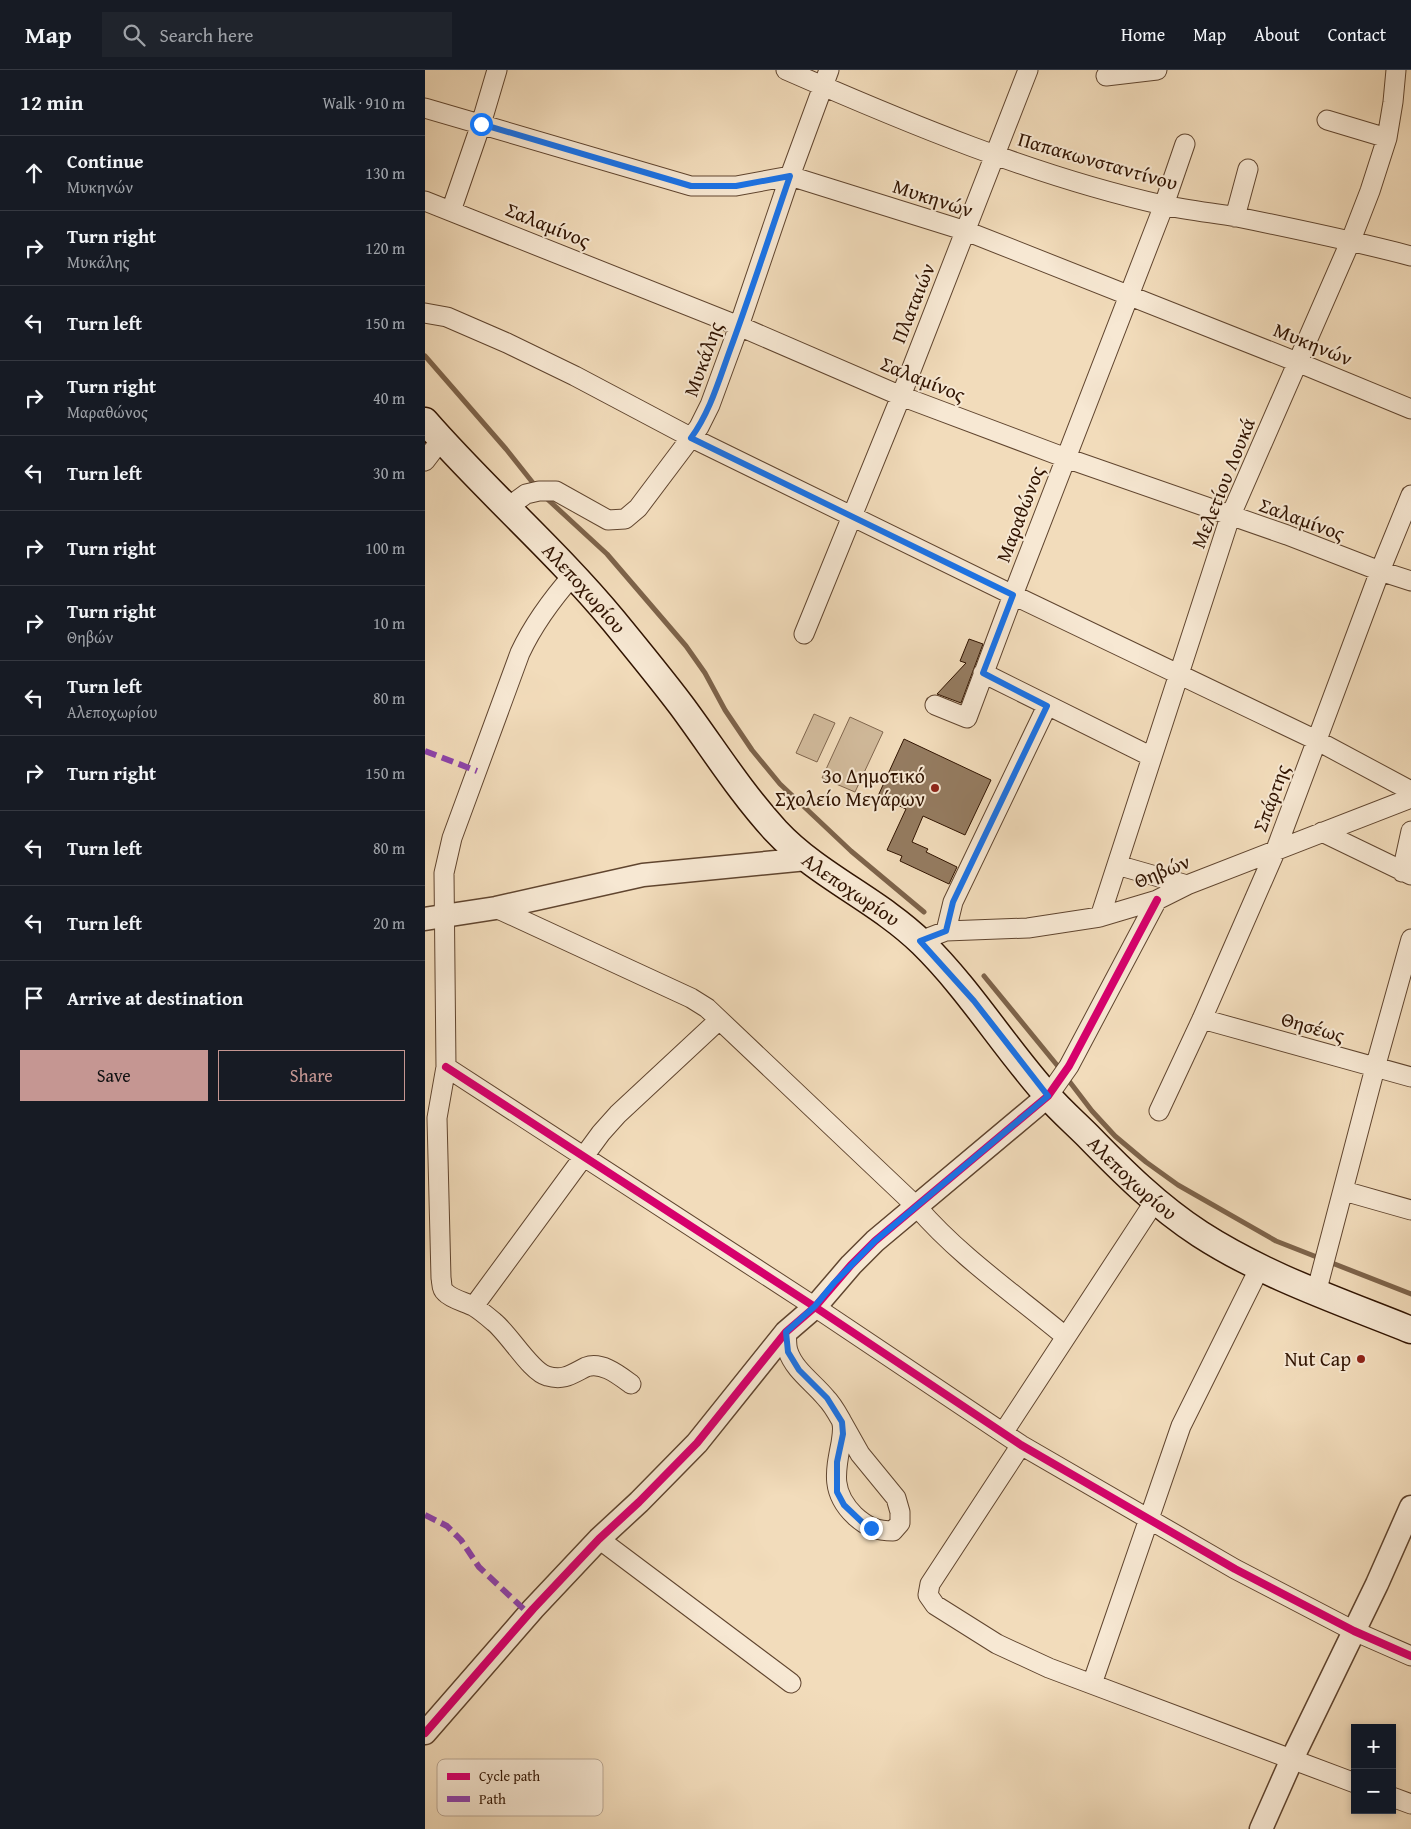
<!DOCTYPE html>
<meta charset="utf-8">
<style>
:root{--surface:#171b24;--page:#20242c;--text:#f1f3f6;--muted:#9ea1a6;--line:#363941;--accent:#c59692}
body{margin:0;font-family:"Gentium Book Plus",serif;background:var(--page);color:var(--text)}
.controls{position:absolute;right:15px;bottom:15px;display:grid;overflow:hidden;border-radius:0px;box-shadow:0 2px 8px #0003}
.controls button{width:45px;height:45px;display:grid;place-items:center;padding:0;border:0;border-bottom:1px solid var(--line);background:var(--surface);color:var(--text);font:25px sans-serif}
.stop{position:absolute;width:15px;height:15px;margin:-11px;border:4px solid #1a73e8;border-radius:50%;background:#fff}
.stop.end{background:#1a73e8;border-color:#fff;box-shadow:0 1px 5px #0008}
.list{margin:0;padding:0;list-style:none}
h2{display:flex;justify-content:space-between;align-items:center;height:65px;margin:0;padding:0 20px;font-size:21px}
h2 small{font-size:16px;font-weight:400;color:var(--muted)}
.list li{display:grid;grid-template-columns:32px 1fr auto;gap:15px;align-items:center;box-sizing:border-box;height:75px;padding:0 20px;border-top:1px solid var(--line)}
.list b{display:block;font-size:19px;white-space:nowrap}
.list p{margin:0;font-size:16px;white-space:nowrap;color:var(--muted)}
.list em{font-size:16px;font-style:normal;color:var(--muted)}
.actions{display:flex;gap:10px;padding:15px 20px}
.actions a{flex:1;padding:11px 0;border:1px solid var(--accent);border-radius:0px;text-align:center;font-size:18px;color:var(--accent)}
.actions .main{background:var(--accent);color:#111}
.icon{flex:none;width:28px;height:28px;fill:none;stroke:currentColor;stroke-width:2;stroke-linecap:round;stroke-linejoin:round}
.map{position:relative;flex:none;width:986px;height:1759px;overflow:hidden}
header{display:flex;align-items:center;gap:30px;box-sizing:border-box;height:70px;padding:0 25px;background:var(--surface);border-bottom:1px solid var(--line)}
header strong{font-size:24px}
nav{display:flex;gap:28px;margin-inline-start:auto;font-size:18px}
.search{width:350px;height:45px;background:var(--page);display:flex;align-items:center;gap:12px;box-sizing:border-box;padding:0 18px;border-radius:0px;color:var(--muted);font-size:19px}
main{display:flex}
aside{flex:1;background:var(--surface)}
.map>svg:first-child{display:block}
.green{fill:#d1ba9b;stroke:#80664e}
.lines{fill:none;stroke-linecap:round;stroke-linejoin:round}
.stream{stroke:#7d634a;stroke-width:5}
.building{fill:#957c61;stroke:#301300}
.minor-casing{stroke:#60452f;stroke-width:21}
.tertiary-casing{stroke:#60452f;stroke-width:25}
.secondary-casing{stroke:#301300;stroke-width:29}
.minor{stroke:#f7e8d3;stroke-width:19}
.tertiary{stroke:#f7e8d3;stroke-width:22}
.secondary{stroke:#f7e8d3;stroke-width:26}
.quiet{stroke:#8e44ad;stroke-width:6;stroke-dasharray:12 6;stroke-linecap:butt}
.cycleway-casing{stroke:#f7e8d3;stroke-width:11}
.cycleway{stroke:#d6006c;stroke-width:8}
.route{stroke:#1a73e8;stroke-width:6}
.poi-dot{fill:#8f2418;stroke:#f7e8d3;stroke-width:2}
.labels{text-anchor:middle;stroke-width:4;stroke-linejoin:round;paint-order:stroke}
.street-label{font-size:20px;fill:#301300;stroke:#f7e8d3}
.poi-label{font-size:20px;fill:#301300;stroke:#f7e8d3;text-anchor:end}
.key{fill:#f7e8d3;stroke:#bba894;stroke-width:1}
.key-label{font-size:14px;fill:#301300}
</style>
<header>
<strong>Map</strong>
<div class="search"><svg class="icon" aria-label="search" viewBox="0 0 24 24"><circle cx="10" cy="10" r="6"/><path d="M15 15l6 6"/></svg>Search here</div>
<nav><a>Home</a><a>Map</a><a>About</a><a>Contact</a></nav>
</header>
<main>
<aside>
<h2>12 min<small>Walk · 910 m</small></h2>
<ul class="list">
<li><svg class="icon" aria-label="ahead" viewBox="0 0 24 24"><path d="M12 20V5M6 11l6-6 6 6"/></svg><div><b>Continue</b><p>Μυκηνών</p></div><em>130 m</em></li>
<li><svg class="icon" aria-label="right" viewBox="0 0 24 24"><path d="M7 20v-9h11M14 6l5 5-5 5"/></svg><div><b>Turn right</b><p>Μυκάλης</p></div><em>120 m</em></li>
<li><svg class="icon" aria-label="left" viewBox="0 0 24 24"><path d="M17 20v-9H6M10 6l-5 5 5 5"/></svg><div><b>Turn left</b></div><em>150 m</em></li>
<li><svg class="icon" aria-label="right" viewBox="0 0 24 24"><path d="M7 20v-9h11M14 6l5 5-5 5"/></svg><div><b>Turn right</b><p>Μαραθώνος</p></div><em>40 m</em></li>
<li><svg class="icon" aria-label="left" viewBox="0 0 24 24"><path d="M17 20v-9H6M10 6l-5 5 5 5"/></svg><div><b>Turn left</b></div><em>30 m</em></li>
<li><svg class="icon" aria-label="right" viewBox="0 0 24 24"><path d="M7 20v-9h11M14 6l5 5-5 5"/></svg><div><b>Turn right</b></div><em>100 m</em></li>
<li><svg class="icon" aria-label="right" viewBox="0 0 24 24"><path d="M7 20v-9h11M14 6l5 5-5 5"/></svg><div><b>Turn right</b><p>Θηβών</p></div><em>10 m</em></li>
<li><svg class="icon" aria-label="left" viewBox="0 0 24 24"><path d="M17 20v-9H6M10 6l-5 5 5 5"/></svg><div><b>Turn left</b><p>Αλεποχωρίου</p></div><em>80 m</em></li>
<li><svg class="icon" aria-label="right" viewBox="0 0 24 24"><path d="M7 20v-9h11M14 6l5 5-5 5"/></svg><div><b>Turn right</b></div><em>150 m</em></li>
<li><svg class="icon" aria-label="left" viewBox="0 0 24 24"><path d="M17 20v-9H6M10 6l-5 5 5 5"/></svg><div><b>Turn left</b></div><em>80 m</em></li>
<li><svg class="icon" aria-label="left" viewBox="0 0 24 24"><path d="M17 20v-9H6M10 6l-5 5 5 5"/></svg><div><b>Turn left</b></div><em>20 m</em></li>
<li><svg class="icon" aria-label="arrive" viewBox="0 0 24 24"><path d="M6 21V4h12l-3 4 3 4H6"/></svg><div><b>Arrive at destination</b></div></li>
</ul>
<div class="actions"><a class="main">Save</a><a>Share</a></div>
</aside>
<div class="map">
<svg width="986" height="1759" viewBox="0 0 986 1759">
<rect width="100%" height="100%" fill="#f2dcbb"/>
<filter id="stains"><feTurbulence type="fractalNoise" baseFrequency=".004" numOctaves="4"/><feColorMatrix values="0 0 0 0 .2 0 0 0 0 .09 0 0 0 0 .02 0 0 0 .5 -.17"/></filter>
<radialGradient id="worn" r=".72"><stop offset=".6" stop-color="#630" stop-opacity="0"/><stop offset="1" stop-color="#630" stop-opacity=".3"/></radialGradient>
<!-- green -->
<path class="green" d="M 389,644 L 410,653 L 392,692 L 371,683 Z
M 425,647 L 458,662 L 430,722 L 397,708 Z"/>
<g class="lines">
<!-- stream -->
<path class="stream" d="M 0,286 L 81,379 L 112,418
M 119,426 L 182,484 L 261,576 L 280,603 L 300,640 L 327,680 L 355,714 L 426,781 L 499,842
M 559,906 L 636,1000
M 641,1007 L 667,1041 L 690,1066 L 721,1092 L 753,1115 L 851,1171 L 986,1224"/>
</g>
<!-- building -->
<path class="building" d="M 544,569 L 558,574 L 536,633 L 512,624 L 541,593 L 535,591 Z
M 479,669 L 566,710 L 540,765 L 498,746 L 487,772 L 503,779 L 501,782 L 532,797 L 524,814 L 475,791 L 477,786 L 462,780 L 481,739 L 453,726 Z"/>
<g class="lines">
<defs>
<path id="minor" d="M 361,0 C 482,53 609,106 738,135 C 762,140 788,143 812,147 C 871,159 929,171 986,186
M 681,6 L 732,0
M 0,38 L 266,116 L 311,116 L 365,106 L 541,161 L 872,292 L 986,339
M 902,50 L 962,68
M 0,131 L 314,256 L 476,326 L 641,388 L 862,465 L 955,501 L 986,511
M 26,141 L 56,54 L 72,0
M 810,147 L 823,99
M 0,243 L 22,247 L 82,273 L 150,306 L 267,368 L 588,525 L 891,670 L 986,721
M 0,391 L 16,370
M 84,440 L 90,432 L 101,424 L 114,421 L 131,421 L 183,450 L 200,449 L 213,438 L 274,357 L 285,335 L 314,256 L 365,106 L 404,0
M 149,504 C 127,529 109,553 95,583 L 27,768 L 19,803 L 21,997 L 12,1048 L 16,1208 C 17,1212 16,1219 20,1222 C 26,1229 40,1232 48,1236 C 55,1240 62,1246 69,1252 C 85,1265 106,1302 122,1306 C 139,1311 147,1304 161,1297 C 177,1291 195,1306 206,1314
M 379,564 L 476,326 L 603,0
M 558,603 L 727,687
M 510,635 L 542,648 L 588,525 L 739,135 L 760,74
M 897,762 L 986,805
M 692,795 L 762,815
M 977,802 L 986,761
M 71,838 L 266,928 L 282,938 L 492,1137 C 535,1187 591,1225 641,1267
M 675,847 L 805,447 L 926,170 L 945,121 L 962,68 L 968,32 L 971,0
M 521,861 L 528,832 L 622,636
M 495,871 L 521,861 L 603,858 L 675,847 L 732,830 L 762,815 L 986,728
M 777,949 L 986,1007
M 21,997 L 390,1237 L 596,1375 L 810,1499 L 929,1561 L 986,1586
M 623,1026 L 644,996 L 732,830
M 734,1041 L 777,949 L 850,782 L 955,501 L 986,425
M 919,1121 L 986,1140
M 891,1223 L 950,998 L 986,869
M 49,1236 L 176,1063 L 193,1044 L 294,950
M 361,1262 C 362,1268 361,1275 363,1281 C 369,1300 389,1313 401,1328 C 407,1334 412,1343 416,1350 C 419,1357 417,1366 416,1373 C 410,1403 406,1423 430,1446 C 442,1457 452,1461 468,1461 L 475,1453 L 475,1442 L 471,1428 L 435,1384 L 417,1352
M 578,1363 L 730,1131
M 596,1375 L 505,1514 L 503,1525 L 510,1535 L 572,1574 L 624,1598 L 930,1713
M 174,1469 L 366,1613
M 667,1614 L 756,1356 L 835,1197
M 967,1727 L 986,1734"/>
<path id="tertiary" d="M 0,849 L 71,838 L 218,805 L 382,789
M 0,1663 L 108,1539 L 174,1469 L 214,1432 L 272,1373 L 361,1262 L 390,1237 L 426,1195 L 450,1171 L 623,1026
M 836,1759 L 867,1689 L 952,1514 L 986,1437"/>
<g id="secondary">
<path id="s1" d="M 0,351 C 60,420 130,480 188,550 C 211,578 234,606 256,635 C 288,678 315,722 351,761 C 393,806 453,830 497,873 C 545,920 579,977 623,1026 C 635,1040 649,1052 662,1065 C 697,1101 732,1136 775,1164 C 840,1206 914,1231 986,1260"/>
</g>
</defs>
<!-- minor casing -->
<use href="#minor" class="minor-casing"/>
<!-- tertiary casing -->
<use href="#tertiary" class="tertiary-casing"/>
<!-- secondary casing -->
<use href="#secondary" class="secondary-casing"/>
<!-- minor -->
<use href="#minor" class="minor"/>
<!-- tertiary -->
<use href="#tertiary" class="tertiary"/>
<!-- secondary -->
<use href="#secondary" class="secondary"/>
<!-- quiet -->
<path class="quiet" d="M 0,681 L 52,701
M 0,1445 L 22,1456 L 36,1470 L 54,1497 L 104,1544"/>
<defs>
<path id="cycleway" d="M 21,997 L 390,1237 L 596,1375 L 810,1499 L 929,1561 L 986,1586
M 0,1663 L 108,1539 L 174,1469 L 214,1432 L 272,1373 L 361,1262 L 390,1237 L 426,1195 L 450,1171 L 623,1026 L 644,996 L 732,830"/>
</defs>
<!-- cycleway casing -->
<use href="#cycleway" class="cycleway-casing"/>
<!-- cycleway -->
<use href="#cycleway" class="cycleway"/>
</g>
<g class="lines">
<!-- route -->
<path class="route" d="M 56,54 L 266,116 L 311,116 L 365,106 C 345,164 326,223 305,280 C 294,310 285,342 266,368 L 588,525 L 558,603 L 622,636 L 528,832 L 521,861 L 495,871 L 549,931 L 623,1026 L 450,1171 L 409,1213 L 390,1236 L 361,1262 L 363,1282 L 374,1300 L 402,1328 L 417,1352 L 418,1364 L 412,1392 L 412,1422 L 419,1435 L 439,1454 L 446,1458"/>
</g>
<!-- markers -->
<g class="poi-dot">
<circle cx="510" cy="718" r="5"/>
<circle cx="936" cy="1289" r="5"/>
</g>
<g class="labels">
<!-- street labels -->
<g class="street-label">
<text transform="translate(673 91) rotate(16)" y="7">Παπακωνσταντίνου</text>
<text transform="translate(508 128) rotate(18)" y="7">Μυκηνών</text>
<text transform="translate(123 155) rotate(22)" y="7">Σαλαμίνος</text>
<text transform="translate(488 233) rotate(-68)" y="7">Πλαταιών</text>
<text transform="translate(888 274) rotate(22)" y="7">Μυκηνών</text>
<text transform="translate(278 289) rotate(-70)" y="7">Μυκάλης</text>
<text transform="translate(498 309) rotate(22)" y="7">Σαλαμίνος</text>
<text transform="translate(798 413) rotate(-68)" y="7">Μελετίου Λουκά</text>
<text transform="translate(595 444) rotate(-69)" y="7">Μαραθώνος</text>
<text transform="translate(877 449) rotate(20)" y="7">Σαλαμίνος</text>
<text dy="7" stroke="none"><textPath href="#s1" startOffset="231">Αλεποχωρίου</textPath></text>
<text transform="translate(846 728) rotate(-70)" y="7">Σπάρτης</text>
<text transform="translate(737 801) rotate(-22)" y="7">Θηβών</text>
<text dy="7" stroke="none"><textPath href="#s1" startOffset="636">Αλεποχωρίου</textPath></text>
<text transform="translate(888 957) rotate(16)" y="7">Θησέως</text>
<text dy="7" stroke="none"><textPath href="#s1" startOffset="1041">Αλεποχωρίου</textPath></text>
</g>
<!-- poi labels -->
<g class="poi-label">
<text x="500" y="713">3ο Δημοτικό<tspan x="500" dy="23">Σχολείο Μεγάρων</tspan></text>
<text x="926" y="1296">Nut Cap</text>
</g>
</g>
<!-- legend -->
<rect x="12" y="1689" width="166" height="57" rx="8" class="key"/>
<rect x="22" y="1703" width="23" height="7" fill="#d6006c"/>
<rect x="22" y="1726" width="23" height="6" fill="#8e44ad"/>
<g class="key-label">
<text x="54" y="1711">Cycle path</text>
<text x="54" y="1734">Path</text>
</g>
<rect width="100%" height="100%" filter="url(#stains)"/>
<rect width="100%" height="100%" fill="url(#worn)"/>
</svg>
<div class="controls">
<button>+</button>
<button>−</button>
</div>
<div class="stop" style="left:56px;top:54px"></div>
<div class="stop end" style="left:446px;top:1458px"></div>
</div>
</main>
